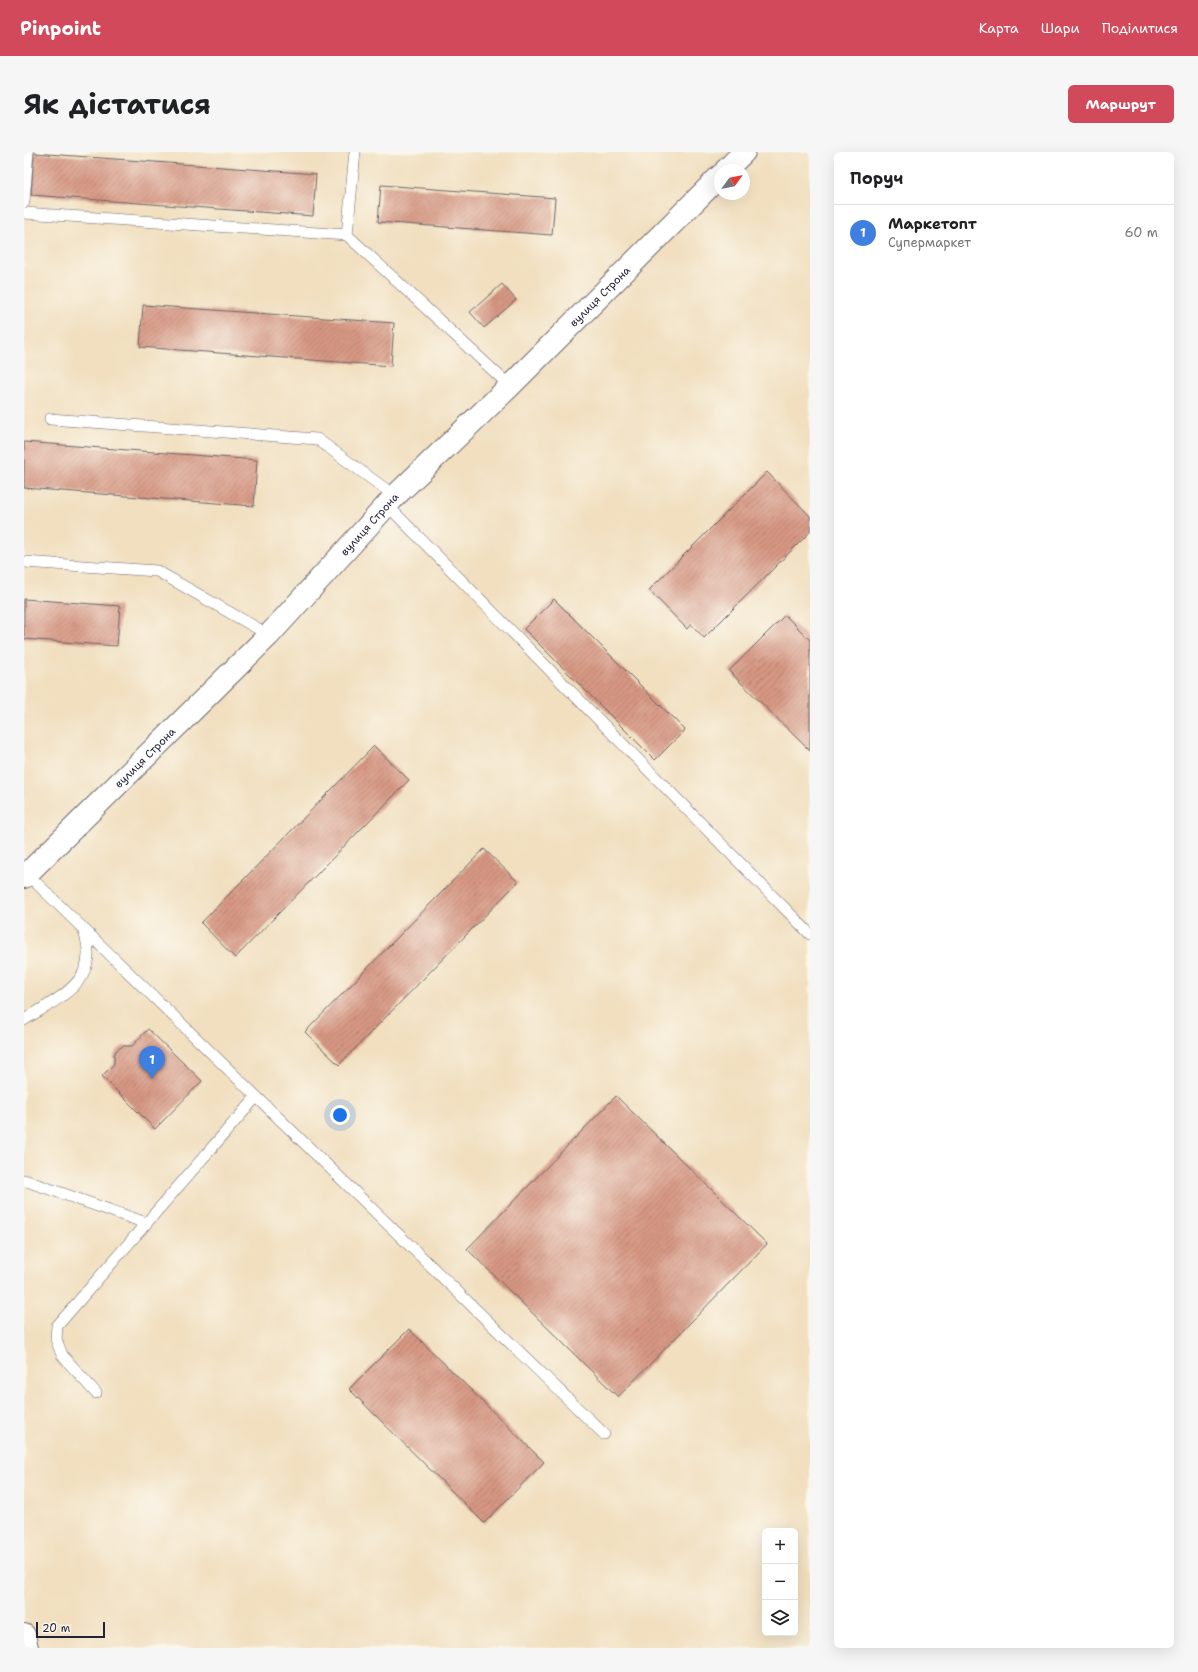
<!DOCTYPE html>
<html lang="uk">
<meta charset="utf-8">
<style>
:root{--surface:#fff;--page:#f6f6f6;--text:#202124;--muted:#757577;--line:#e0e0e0;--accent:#d1495b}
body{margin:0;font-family:"Shantell Sans",sans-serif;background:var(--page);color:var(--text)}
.controls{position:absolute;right:12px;bottom:12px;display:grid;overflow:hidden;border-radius:6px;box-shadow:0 4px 16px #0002}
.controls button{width:36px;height:36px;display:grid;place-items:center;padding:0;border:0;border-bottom:1px solid var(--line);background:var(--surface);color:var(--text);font:20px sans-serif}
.compass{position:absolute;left:690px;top:12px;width:36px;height:36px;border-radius:50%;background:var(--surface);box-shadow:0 4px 16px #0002;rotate:57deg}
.scale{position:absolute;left:12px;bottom:10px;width:69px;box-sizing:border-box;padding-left:4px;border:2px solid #22223b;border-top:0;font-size:11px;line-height:14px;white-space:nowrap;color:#22223b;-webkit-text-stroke:3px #fbf7ec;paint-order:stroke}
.you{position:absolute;left:316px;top:963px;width:14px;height:14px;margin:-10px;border:3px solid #fff;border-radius:50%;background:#1a73e8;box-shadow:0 0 0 6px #1a73e833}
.badge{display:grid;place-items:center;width:26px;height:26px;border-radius:50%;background:var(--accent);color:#fff;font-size:13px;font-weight:700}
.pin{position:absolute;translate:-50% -33px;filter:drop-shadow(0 1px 2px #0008)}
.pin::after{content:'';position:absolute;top:21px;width:14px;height:12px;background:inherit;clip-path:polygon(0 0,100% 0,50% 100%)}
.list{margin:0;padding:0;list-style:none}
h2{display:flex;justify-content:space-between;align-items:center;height:52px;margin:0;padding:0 16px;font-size:17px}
h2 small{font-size:13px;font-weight:400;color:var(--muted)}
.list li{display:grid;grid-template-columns:26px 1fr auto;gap:12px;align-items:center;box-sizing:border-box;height:56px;padding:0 16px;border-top:1px solid var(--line)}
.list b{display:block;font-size:15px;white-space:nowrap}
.list p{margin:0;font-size:13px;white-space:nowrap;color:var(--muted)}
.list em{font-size:13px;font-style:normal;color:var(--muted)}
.icon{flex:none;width:22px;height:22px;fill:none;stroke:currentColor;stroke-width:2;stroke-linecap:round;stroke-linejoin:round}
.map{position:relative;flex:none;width:786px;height:1496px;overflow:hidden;border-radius:6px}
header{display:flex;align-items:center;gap:24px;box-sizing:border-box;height:56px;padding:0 20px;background:var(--accent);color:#fff}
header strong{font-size:19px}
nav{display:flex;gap:22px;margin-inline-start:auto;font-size:14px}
.intro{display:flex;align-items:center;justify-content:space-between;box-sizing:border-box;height:96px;padding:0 24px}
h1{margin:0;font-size:28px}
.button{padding:10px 18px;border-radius:6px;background:var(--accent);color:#fff;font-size:14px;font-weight:700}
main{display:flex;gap:24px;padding:0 24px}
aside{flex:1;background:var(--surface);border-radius:6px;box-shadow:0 4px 16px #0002}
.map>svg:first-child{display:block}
.building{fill:url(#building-hatch)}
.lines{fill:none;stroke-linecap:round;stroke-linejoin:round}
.service-casing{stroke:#6a6469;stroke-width:12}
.tertiary-casing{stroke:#6a6469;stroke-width:24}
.service{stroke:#fff;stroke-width:11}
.tertiary{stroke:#fff;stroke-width:22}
.labels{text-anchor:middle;stroke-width:3;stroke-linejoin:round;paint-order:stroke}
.street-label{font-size:11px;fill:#22223b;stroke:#fbf7ec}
</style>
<header>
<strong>Pinpoint</strong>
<nav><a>Карта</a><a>Шари</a><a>Поділитися</a></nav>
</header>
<div class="intro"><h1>Як дістатися</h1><a class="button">Маршрут</a></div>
<main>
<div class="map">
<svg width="786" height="1496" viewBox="0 0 786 1496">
<defs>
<pattern id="building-hatch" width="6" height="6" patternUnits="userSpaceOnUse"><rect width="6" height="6" fill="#d79783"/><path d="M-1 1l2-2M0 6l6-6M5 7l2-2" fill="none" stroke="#ae7b6c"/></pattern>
</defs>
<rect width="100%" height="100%" fill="#fbf7ec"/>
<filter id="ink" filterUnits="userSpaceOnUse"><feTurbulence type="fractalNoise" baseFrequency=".025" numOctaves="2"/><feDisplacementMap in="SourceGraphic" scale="8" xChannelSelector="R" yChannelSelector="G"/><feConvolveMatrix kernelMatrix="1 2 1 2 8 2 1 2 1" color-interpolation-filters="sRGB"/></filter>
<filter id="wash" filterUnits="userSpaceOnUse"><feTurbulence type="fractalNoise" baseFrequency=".012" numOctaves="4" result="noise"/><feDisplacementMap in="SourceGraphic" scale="16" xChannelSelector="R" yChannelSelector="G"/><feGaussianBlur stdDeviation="0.9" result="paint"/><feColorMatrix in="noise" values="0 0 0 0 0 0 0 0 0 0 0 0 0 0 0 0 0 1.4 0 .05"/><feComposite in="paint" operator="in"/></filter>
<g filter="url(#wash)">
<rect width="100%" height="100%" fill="#f1dfbf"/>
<g id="blocks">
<!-- building -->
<path class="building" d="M 10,1 L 292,22 L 289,64 L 7,43 Z
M 357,33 L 531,46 L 528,83 L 354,70 Z
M 478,132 L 492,148 L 460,176 L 446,160 Z
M 119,153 L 370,171 L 367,214 L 116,195 Z
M 0,290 L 233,308 L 230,354 L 0,336 Z
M 743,320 L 786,364 L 786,380 L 680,486 L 667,472 L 663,477 L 625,438 Z
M 0,447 L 96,454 L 93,494 L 0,487 Z
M 530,447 L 661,578 L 631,608 L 500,477 Z
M 761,463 L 786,488 L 786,599 L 705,519 Z
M 350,594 L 385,628 L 211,806 L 177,771 Z
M 460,697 L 494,730 L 315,913 L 281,880 Z
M 124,877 L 178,929 L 131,977 L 78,924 L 90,912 L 90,903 L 93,898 L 99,894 L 108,894 Z
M 592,944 L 743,1092 L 594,1245 L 443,1097 Z
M 385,1177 L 520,1310 L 460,1371 L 325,1237 Z"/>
</g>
</g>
<g filter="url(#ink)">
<use href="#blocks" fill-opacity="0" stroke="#6a6469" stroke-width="1"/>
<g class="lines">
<defs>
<path id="service" d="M 331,0 L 323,83 L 486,234
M 0,50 L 4,0
M 0,61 L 323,83
M 26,267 L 293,287 L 371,344
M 363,353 L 786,782
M 0,410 L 133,419 L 245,483
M 3,722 L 580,1282
M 0,868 C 34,846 78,829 60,780
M 0,1028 L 122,1071
M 72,1241 L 38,1203 L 32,1187 L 33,1174 L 232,945"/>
<g id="tertiary">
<path d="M 702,18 L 720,0"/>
<path id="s1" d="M 0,725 L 245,483 L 371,344 L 486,234 L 696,24"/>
<path d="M 0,1483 L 3,1496"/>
</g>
</defs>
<!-- service casing -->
<use href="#service" class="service-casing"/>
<!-- tertiary casing -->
<use href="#tertiary" class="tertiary-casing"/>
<!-- service -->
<use href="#service" class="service"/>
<!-- tertiary -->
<use href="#tertiary" class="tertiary"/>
</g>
</g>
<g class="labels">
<!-- street labels -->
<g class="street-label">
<text dy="4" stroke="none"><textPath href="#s1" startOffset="818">вулиця Строна</textPath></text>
<text dy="4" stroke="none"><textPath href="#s1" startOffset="494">вулиця Строна</textPath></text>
<text dy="4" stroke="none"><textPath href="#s1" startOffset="170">вулиця Строна</textPath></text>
</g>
</g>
</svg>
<div class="controls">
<button>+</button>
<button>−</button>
<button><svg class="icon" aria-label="layers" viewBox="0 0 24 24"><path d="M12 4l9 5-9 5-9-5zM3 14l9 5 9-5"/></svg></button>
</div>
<svg class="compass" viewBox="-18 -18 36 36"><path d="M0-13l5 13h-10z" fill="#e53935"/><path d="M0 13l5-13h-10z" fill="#757577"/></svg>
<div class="scale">20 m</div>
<div class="you"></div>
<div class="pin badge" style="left:128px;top:927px;background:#3f7fe0">1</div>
</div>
<aside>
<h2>Поруч<small></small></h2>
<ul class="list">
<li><span class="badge" style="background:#3f7fe0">1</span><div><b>Маркетопт</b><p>Супермаркет</p></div><em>60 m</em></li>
</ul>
</aside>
</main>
